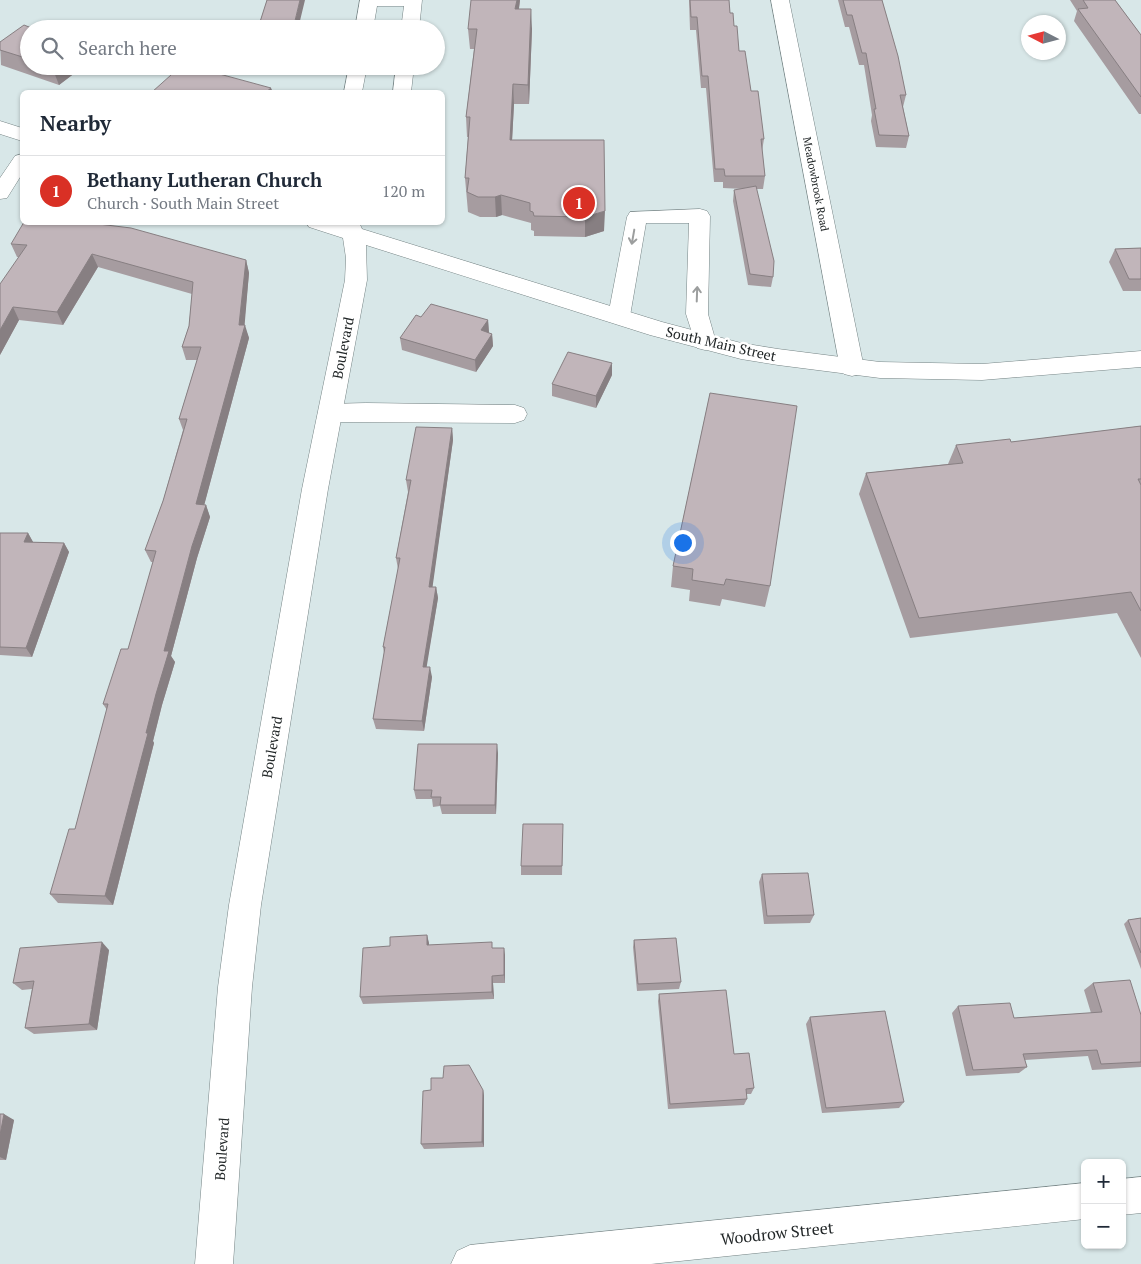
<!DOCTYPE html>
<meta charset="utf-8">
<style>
:root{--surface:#fff;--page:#f2f2f3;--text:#1f2937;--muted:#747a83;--line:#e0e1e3;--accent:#d93025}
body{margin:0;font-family:"PT Serif",serif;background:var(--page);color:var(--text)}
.controls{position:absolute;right:15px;bottom:15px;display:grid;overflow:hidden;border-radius:8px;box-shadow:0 1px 4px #0004}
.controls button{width:45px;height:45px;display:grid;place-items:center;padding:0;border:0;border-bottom:1px solid var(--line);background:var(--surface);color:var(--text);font:25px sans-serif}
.compass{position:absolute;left:1021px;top:15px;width:45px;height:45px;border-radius:50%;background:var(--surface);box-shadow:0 1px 4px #0004;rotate:276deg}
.you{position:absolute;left:682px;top:542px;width:18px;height:18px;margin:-12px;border:4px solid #fff;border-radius:50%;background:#1a73e8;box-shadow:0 0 0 8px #1a73e833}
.badge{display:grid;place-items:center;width:32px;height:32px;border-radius:50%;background:var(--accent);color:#fff;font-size:16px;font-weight:700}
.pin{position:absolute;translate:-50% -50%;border:2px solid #fff;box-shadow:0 1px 5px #0006}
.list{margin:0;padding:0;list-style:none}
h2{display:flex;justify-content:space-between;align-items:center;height:65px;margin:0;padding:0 20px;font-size:21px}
h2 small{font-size:16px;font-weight:400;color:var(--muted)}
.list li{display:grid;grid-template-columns:32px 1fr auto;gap:15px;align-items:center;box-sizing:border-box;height:70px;padding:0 20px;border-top:1px solid var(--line)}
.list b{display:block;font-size:19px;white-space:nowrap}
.list p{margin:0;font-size:16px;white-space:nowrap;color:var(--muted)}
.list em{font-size:16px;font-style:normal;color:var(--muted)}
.icon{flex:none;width:28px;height:28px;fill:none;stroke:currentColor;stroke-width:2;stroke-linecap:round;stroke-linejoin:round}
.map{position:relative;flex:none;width:1141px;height:1264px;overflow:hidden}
.search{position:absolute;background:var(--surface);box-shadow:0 1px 4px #0004;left:20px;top:20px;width:425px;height:55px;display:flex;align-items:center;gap:12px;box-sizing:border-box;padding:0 18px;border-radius:28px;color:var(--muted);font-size:19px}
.panel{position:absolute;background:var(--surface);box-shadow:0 1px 4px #0004;left:20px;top:90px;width:425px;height:135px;border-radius:8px}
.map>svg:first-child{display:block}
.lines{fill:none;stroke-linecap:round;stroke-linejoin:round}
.minor-casing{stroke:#768485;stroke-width:1}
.major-casing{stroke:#768485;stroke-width:1}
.minor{fill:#fff;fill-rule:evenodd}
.major{fill:#fff;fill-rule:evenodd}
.wall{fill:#a69ca0}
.shaded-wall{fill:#877f82}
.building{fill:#c1b5ba;stroke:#877f82}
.oneway{stroke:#9c9e9e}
.labels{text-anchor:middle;stroke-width:5;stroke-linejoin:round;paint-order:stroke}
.far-street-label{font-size:11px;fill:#222728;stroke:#fff}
.street-label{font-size:14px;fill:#222728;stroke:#fff}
.near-street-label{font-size:16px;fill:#222728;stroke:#fff}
</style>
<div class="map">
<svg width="1141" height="1264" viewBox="0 0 1141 1264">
<rect width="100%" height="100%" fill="#d8e7e8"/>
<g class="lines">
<defs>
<path id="minor" d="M 771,0 L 789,0 L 864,368 L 860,374 L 852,376 L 844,374 L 840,368 Z
M 22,154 L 22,174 L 7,198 L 0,199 L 0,178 L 15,156 Z
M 700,209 L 707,211 L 710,216 L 708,314 L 716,342 L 713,348 L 705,350 L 697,348 L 686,314 L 689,223 L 646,223 L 630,316 L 627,321 L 619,324 L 611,321 L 608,316 L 627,217 L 630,212 Z
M 366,403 L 515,405 L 524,408 L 527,414 L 524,420 L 515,423 L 330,422 L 321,419 L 318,413 L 321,407 L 330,404 Z
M 1141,1177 L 1141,1213 L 1122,1215 L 1122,1179 Z
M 1085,1183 L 1085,1219 L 651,1264 L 451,1264 L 457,1251 L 470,1245 Z"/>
<path id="major" d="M 360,0 L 422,0 L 419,29 L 401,29 L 404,6 L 377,6 L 373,29 L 355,29 Z
M 349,66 L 367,66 L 362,92 L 344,92 Z
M 396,66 L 414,66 L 411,92 L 393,92 Z
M 0,121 L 22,128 L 22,141 L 0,134 Z
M 306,222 L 359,222 L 362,229 L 662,322 L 741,343 L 778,349 L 880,362 L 982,364 L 1141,351 L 1141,367 L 982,380 L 880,378 L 778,365 L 741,359 L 650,335 L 366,245 L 367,280 L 328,489 L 261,905 L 252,987 L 233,1264 L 195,1264 L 218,987 L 229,905 L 302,489 L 345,280 L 346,258 L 343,238 L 309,227 Z"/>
</defs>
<!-- minor casing -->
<use href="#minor" class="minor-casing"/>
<!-- major casing -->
<use href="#major" class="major-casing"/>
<!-- minor -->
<use href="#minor" class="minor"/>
<!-- major -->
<use href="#major" class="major"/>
</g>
<!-- wall -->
<path class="wall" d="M 267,0 L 298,29 L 260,29 L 259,25 Z
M 520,0 L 519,9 L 532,29 L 529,104 L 514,104 L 512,140 L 604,231 L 585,237 L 534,236 L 534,231 L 531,230 L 531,223 L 502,215 L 496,217 L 480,217 L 468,212 L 465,178 L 468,137 L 467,137 L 466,117 L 474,49 L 470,49 L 468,29 Z
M 689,0 L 729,0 L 730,13 L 734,26 L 739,51 L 764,139 L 762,151 L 765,176 L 763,189 L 756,189 L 773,277 L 771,287 L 748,285 L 733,201 L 734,190 L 743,189 L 723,188 L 723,182 L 714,182 L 706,88 L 701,88 L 696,30 L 690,30 Z
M 838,0 L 882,0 L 906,95 L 903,107 L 909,136 L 906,148 L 876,147 L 871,121 L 872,115 L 864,65 L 859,65 L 849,27 L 845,27 Z
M 1070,0 L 1115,0 L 1141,35 L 1141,114 L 1139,114 L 1074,21 L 1077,11 Z
M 29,29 L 29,66 L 84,66 L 59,85 L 1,65 L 0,42 Z
M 11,244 L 246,260 L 249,273 L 244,325 L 249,338 L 204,505 L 206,505 L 210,517 L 197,558 L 171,656 L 175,662 L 162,705 L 153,741 L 154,743 L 113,905 L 58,903 L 50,894 L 75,829 L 107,710 L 103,704 L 128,649 L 153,562 L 151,562 L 145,550 L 163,501 L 183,430 L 179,419 L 197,360 L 186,360 L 182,347 L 189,326 L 192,294 L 98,267 L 63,325 L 19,320 L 0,355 L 19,257 L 17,257 Z
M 1141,248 L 1141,291 L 1123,291 L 1109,262 L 1115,249 Z
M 421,317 L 488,320 L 489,333 L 492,334 L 493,346 L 476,372 L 402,350 L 400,338 Z
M 612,375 L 596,408 L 552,396 L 552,384 Z
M 710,393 L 770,586 L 765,607 L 722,599 L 720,606 L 689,601 L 690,590 L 671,587 L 673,566 Z
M 1141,426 L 1141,658 L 1117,613 L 910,638 L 859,494 L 866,473 L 948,464 L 956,445 L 1011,442 Z
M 452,428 L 453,440 L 432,587 L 436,587 L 438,598 L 426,667 L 432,677 L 424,731 L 376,729 L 373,719 L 384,653 L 383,647 L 398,569 L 396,558 L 408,492 L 406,480 Z
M 0,533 L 28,533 L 33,542 L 64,543 L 69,552 L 32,657 L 0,655 Z
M 498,753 L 496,814 L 442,814 L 440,806 L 433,807 L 432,799 L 416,799 L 414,790 Z
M 563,833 L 562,875 L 521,875 L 521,866 Z
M 762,874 L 814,915 L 810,923 L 764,924 L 759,882 Z
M 1141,918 L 1141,969 L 1124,924 L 1128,920 Z
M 427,935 L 429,945 L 493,948 L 505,955 L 505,983 L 493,983 L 494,999 L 363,1004 L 360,997 L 390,946 Z
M 634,940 L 681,982 L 679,989 L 637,991 L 633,947 Z
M 109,950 L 97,1030 L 34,1034 L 25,1028 L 32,989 L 22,990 L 13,983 Z
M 1093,983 L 1141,1015 L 1141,1067 L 1092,1070 L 1088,1056 L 1025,1060 L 1027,1067 L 1019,1073 L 966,1076 L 952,1013 L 958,1006 L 1014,1018 L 1091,1013 L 1084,990 Z
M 659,994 L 754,1088 L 751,1094 L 746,1094 L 747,1099 L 744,1105 L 668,1109 L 658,1001 Z
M 810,1017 L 904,1102 L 899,1108 L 822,1113 L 806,1024 Z
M 483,1090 L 484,1096 L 484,1147 L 424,1149 L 421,1144 Z
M 0,1114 L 14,1120 L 6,1160 L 0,1160 Z"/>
<!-- shaded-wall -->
<path class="shaded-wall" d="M 300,0 L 305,0 L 298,29 L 295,29 L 294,25 Z
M 517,0 L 520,0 L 516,29 L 515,9 Z
M 531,9 L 532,29 L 529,104 L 528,85 Z
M 53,66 L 84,66 L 59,85 L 52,67 Z
M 513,84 L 514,104 L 511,160 L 510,140 Z
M 271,88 L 273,92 L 266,92 Z
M 501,195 L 502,215 L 496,217 L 495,197 Z
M 605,211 L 604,231 L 585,237 L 585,217 Z
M 92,254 L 98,267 L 63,325 L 57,312 Z
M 246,260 L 249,273 L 244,332 L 245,325 L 249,338 L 201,517 L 196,504 L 239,325 Z
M 13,307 L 19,320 L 0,355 L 0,330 Z
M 488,320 L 489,333 L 481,330 Z
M 492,334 L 493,346 L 476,372 L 475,360 Z
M 612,363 L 612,375 L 596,408 L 596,396 Z
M 452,428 L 453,440 L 431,598 L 429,587 Z
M 206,505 L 210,517 L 197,558 L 171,656 L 175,662 L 162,705 L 153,741 L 154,743 L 113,905 L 105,896 L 146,733 L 164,651 L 192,546 Z
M 28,533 L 33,542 L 30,551 L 24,542 Z
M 64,543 L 69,552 L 32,657 L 26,648 Z
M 436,587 L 438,598 L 425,677 L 423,667 Z
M 430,667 L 432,677 L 424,731 L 422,721 Z
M 497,744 L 498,753 L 496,814 L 495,805 Z
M 427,935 L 429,943 L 429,952 L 427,945 Z
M 102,942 L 109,950 L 97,1030 L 89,1024 Z
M 504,948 L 505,955 L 505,983 L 504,975 Z
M 492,976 L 493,983 L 494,999 L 492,992 Z
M 483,1090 L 484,1096 L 484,1147 L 482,1142 Z
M 4,1114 L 14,1120 L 6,1160 L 0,1157 L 0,1135 Z"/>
<!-- building -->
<path class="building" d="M 267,0 L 300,0 L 294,25 L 259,25 Z
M 471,0 L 517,0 L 515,9 L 531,9 L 528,85 L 513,84 L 510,140 L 604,140 L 605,211 L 585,217 L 534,216 L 533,212 L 530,211 L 530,203 L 501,195 L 495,197 L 478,197 L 467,192 L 469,178 L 465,178 L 470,117 L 466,117 L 477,29 L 468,29 Z
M 690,0 L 729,0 L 730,13 L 733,13 L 734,26 L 737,26 L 739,51 L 745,51 L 751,91 L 758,91 L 764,139 L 761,139 L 765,176 L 725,176 L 724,169 L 715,169 L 708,76 L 702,76 L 697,17 L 691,17 Z
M 843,0 L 882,0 L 898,56 L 906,95 L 900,95 L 909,136 L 879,135 L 874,109 L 876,109 L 866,53 L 862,53 L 852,15 L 847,15 Z
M 1083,0 L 1115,0 L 1141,35 L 1141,97 L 1078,9 L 1088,8 Z
M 24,25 L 34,29 L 29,29 L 29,59 L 0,50 L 0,42 Z
M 181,66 L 190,66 L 271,88 L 266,92 L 152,92 Z
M 756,186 L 774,261 L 773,277 L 750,274 L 734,190 Z
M 24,222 L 82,222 L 131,228 L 246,260 L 239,325 L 245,325 L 196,504 L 206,505 L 192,546 L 164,651 L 169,651 L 156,694 L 146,733 L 148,733 L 105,896 L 50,894 L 69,829 L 75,829 L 108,704 L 103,704 L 121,649 L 128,649 L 156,551 L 145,550 L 163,501 L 187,419 L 179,419 L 201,347 L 182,347 L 189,326 L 193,282 L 92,254 L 57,312 L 13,307 L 0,330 L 0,284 L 27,245 L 11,244 Z
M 1141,248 L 1141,279 L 1129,279 L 1115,249 Z
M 431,304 L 488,320 L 481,330 L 492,334 L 475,360 L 400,338 L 416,315 L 421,317 Z
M 568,352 L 612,363 L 596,396 L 552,384 Z
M 710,393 L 797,406 L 770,586 L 726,579 L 724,585 L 692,580 L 693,569 L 673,566 Z
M 1141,426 L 1141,479 L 1138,479 L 1141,485 L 1141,611 L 1131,592 L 919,618 L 866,473 L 963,463 L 956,445 L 1010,439 L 1011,442 Z
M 416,427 L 452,428 L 429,587 L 436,587 L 423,667 L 430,667 L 422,721 L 373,719 L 385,647 L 383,647 L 400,558 L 396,558 L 411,480 L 406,480 Z
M 0,533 L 28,533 L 24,542 L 64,543 L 26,648 L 0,647 Z
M 418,744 L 497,744 L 495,805 L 440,805 L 441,797 L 431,797 L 432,790 L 414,790 Z
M 523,824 L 563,824 L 562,866 L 521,866 Z
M 808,873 L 814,915 L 767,916 L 762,874 Z
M 1141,918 L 1141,953 L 1128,920 Z
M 427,935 L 427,945 L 492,942 L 492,948 L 504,948 L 504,975 L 492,976 L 492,992 L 360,997 L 363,948 L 390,946 L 390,937 Z
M 676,938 L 681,982 L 638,984 L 634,940 Z
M 102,942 L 89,1024 L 25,1028 L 34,981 L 13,983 L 20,948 Z
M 1130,980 L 1141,1015 L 1141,1062 L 1101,1064 L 1097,1050 L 1023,1054 L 1027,1067 L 973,1070 L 958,1006 L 1010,1003 L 1014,1018 L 1102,1012 L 1093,983 Z
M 726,990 L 734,1054 L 749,1053 L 754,1088 L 746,1089 L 747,1099 L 670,1104 L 659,994 Z
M 885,1011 L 904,1102 L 826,1108 L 810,1017 Z
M 469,1065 L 483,1090 L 482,1142 L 421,1144 L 423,1091 L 431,1090 L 431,1078 L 443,1078 L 444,1066 Z
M 0,1114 L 4,1114 L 0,1135 Z"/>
<!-- one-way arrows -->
<defs><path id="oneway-shaft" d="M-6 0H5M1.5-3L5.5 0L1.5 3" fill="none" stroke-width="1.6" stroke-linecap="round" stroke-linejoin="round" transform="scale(1.25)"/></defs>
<g class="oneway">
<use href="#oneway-shaft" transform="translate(633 237) rotate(100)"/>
<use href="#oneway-shaft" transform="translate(697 294) rotate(-88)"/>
</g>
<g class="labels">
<!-- far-street labels -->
<g class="far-street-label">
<text transform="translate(816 184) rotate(79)" y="4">Meadowbrook Road</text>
</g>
<!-- street labels -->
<g class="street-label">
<text transform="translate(721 344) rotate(13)" y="5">South Main Street</text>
<text transform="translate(343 348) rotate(-79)" y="5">Boulevard</text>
<text transform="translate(272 747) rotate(-80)" y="5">Boulevard</text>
<text transform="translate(222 1149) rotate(-86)" y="5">Boulevard</text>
</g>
<!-- near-street labels -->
<g class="near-street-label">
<text transform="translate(777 1233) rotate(-6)" y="6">Woodrow Street</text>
</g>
</g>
</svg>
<div class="controls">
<button>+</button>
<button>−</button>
</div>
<svg class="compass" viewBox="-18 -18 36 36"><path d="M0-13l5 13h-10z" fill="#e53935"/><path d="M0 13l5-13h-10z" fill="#747a83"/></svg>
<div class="you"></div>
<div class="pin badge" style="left:579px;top:203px">1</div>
<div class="search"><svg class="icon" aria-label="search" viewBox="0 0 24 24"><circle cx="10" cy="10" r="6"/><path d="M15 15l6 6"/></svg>Search here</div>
<section class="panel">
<h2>Nearby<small></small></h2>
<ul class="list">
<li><span class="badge">1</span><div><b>Bethany Lutheran Church</b><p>Church · South Main Street</p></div><em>120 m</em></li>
</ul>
</section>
</div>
